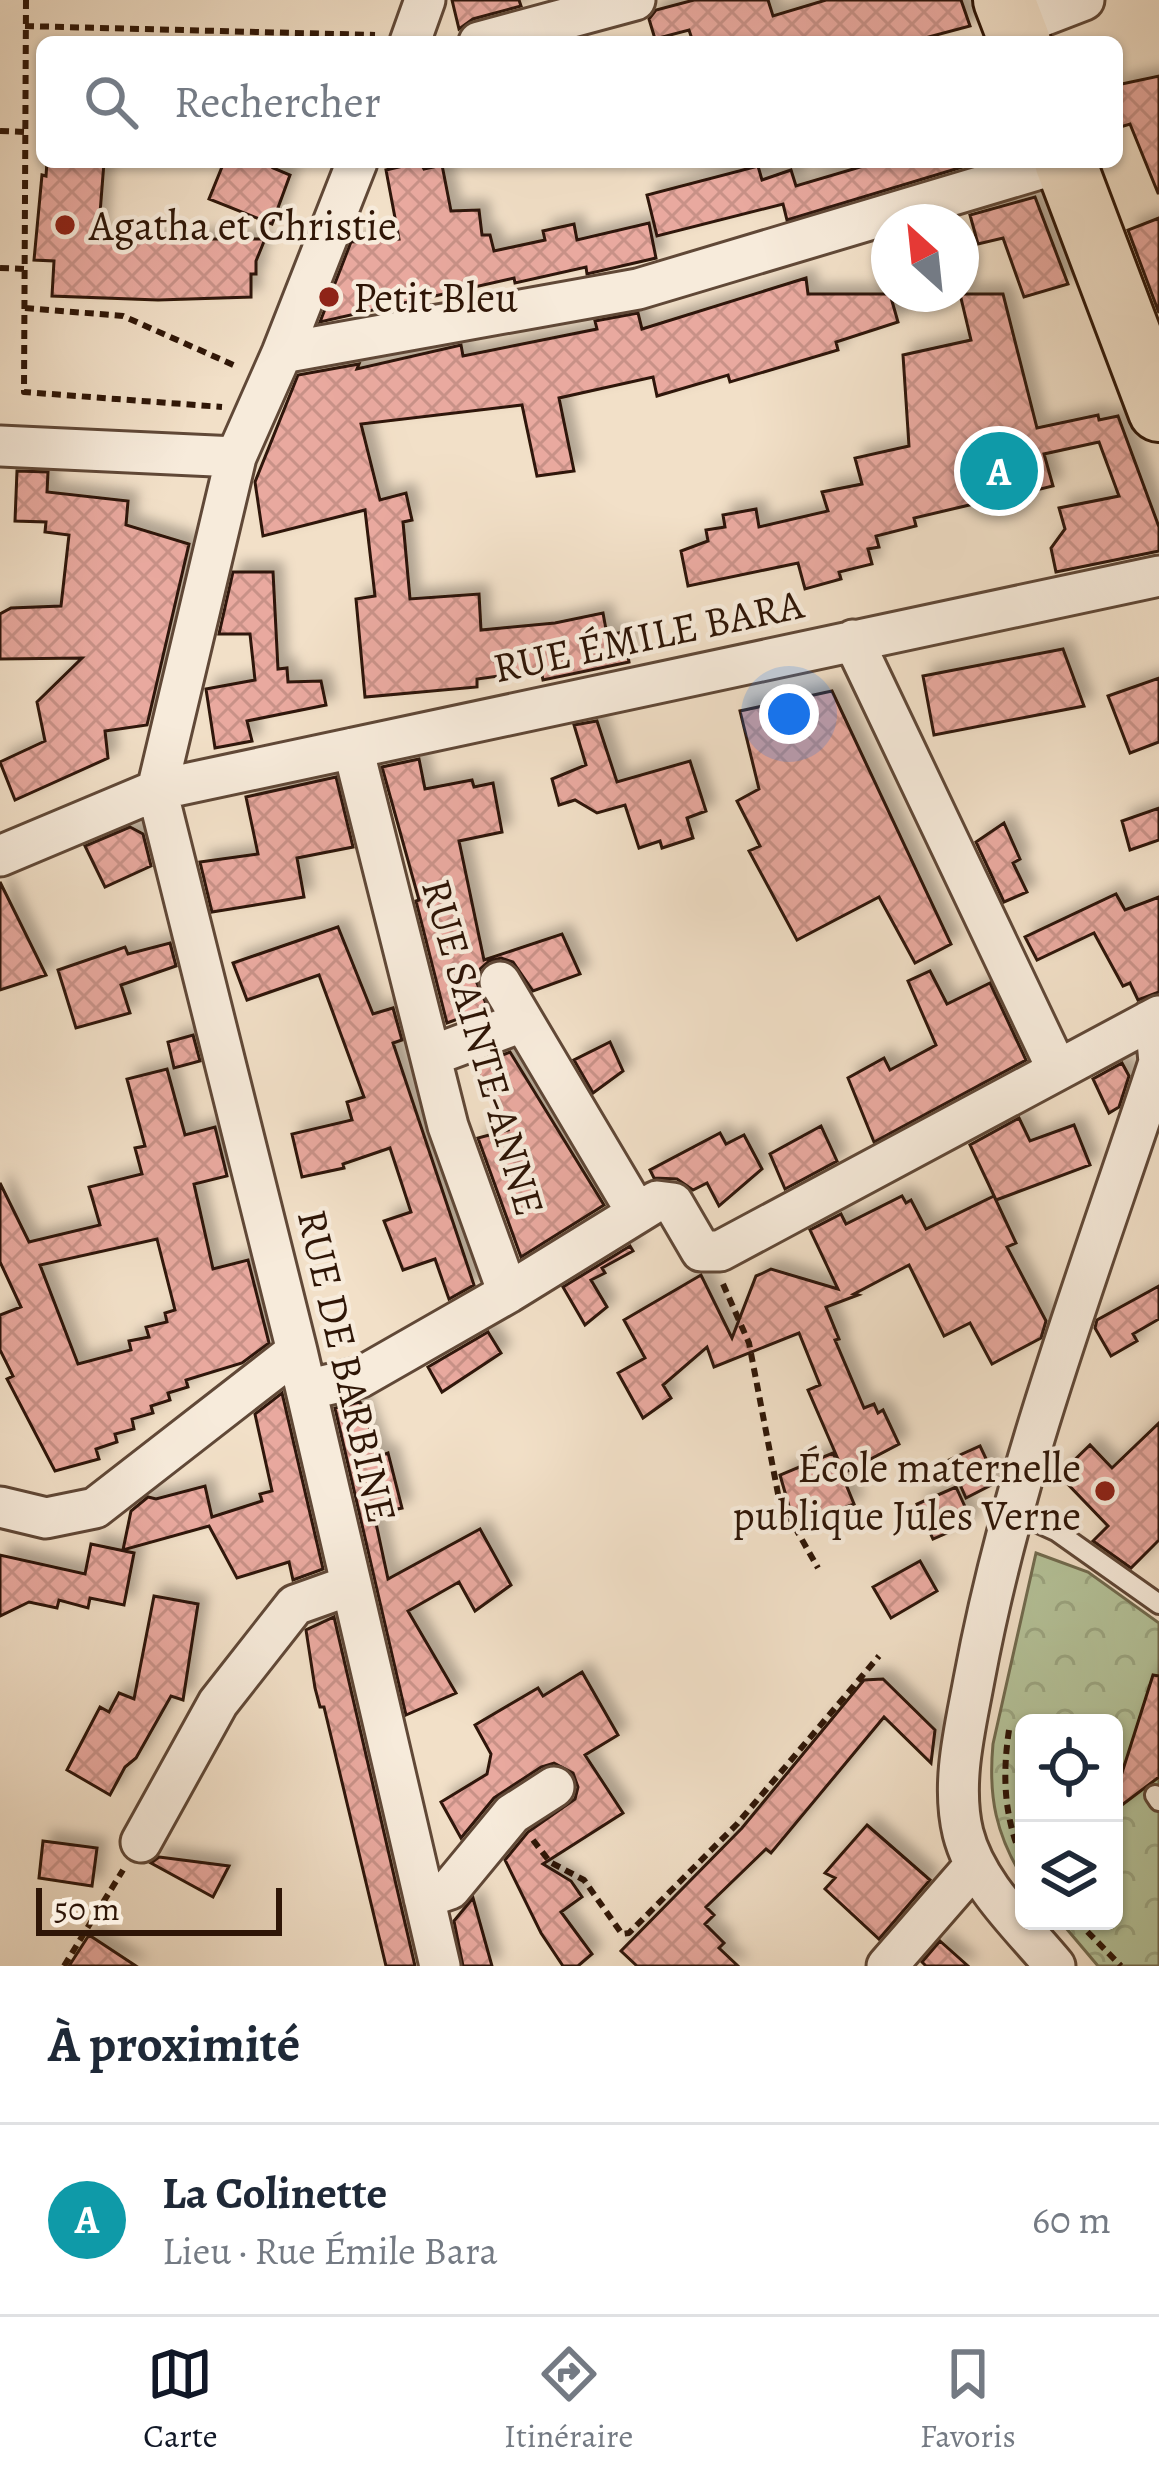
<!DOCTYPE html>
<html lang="fr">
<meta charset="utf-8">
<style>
:root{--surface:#fff;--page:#f2f2f3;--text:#1f2937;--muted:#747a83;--line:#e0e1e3;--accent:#111827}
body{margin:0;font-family:Alegreya,serif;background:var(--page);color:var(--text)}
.controls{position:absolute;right:36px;bottom:36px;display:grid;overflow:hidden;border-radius:18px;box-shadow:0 3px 9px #0004}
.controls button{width:108px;height:108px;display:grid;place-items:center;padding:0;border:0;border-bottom:3px solid var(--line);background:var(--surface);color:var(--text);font:60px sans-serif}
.compass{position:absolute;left:871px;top:204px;width:108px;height:108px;border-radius:50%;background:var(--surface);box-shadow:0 3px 9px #0004;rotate:333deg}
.scale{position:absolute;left:36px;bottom:30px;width:246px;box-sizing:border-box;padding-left:12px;border:6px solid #2f1607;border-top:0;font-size:33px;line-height:42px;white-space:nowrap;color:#2f1607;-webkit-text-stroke:9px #f7ebdb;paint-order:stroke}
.you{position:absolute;left:789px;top:714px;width:42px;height:42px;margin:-30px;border:9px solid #fff;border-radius:50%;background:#1a73e8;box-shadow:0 0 0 18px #1a73e833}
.badge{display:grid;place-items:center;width:78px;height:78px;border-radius:50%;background:var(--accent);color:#fff;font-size:39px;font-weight:700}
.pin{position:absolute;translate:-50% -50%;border:6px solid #fff;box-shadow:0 3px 12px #0006}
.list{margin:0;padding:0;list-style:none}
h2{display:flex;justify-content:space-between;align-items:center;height:156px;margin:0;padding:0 48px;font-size:51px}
h2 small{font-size:39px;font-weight:400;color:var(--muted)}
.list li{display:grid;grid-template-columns:78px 1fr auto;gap:36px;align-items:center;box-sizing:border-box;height:192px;padding:0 48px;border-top:3px solid var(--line)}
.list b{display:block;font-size:45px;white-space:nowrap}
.list p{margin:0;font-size:39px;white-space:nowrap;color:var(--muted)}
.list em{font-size:39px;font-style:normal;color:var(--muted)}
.icon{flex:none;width:66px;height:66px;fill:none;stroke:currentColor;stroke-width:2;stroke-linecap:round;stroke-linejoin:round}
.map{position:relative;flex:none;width:1159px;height:1966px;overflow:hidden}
.search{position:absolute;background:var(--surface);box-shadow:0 3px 9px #0004;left:36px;right:36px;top:36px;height:132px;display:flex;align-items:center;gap:30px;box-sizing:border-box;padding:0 42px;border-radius:18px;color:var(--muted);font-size:45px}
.sheet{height:348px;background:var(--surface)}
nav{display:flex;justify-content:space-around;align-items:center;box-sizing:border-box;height:168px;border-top:3px solid var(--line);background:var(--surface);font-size:33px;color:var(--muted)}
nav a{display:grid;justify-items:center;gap:6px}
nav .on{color:var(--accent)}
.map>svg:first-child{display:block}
.forest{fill:url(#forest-crowns);stroke:#726c50;stroke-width:3}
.building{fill:url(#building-cross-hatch);stroke:#2f1607;stroke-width:3;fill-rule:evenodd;filter:url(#shadow)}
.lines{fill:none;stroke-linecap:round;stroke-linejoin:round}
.service-casing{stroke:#604837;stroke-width:24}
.minor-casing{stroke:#604837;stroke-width:45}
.primary-casing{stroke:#2f1607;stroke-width:66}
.path{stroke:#2f1607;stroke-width:6;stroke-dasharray:9 6;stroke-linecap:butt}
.service{stroke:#f7ebdb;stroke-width:18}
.minor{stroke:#f7ebdb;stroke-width:39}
.primary{stroke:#f2e0c8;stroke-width:60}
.poi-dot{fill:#8f2418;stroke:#f7ebdb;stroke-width:4.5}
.labels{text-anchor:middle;stroke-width:9;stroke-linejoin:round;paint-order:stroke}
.poi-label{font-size:42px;fill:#2f1607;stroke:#f7ebdb;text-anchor:start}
.street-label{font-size:42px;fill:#2f1607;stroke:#f7ebdb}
</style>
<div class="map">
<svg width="1159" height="1966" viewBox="0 0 1159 1966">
<defs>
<pattern id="forest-crowns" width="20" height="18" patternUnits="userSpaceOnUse" patternTransform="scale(3)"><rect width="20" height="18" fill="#b5c39a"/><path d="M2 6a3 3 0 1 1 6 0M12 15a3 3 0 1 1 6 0" fill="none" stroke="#9ca783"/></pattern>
<pattern id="building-cross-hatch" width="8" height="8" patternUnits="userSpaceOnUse" patternTransform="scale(3)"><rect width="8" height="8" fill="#e9a99f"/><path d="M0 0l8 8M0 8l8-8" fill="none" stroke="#c89187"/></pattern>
<filter id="shadow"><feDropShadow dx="9" dy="-9" stdDeviation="6" flood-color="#0004"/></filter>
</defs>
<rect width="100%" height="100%" fill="#f2e0c8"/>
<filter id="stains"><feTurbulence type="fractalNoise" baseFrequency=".00167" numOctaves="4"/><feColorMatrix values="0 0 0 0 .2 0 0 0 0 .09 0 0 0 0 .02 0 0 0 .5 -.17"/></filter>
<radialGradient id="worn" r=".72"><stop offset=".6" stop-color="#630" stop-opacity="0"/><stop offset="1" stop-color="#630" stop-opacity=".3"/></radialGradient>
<!-- forest -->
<path class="forest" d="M 1036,1553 L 1088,1572 L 1159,1623 L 1159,1966 L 1098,1966 L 1060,1921 L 1114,1921 L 1114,1723 L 1024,1723 L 1024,1880 C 996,1835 988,1797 993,1744 Z"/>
<!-- building -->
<path class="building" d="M 452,0 L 519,0 L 521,6 L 473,19 L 459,29 Z
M 694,0 L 768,0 L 773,16 L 826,0 L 961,0 L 970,26 L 910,42 L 693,42 L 689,30 L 655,39 L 649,19 L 656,10 Z
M 1159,76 L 1159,193 L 1158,193 L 1130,124 L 1117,128 L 1117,85 Z
M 47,162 L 104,162 L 98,239 L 265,239 L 256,261 L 256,274 L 251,274 L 251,297 L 158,300 L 52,296 L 54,261 L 34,260 L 42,175 L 46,176 Z
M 224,162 L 275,162 L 273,168 L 290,175 L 272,224 L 209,199 Z
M 420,162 L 424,169 L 442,165 L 451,211 L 479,210 L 482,235 L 490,235 L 494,251 L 545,240 L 543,231 L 574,224 L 577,240 L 649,223 L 656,258 L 587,274 L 586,267 L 515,283 L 514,278 L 320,322 L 351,242 L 399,239 L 386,170 Z
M 877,162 L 979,162 L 787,220 L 783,204 L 657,236 L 647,195 L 758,166 L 762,180 L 791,170 L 796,186 Z
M 1035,197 L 1068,284 L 1024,297 L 1003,238 L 978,244 L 970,215 Z
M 1159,218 L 1159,313 L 1128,230 Z
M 806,278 L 808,294 L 890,294 L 898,322 L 836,342 L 838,350 L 730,382 L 728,375 L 657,396 L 653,377 L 559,398 L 574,471 L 537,476 L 522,405 L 361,424 L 380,500 L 406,493 L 412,520 L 403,522 L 410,599 L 479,594 L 481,630 L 555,623 L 603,613 L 607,635 L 624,632 L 629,662 L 543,680 L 541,670 L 477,679 L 477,687 L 365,697 L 356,599 L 375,596 L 365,510 L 263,536 L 255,482 L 298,375 L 359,364 L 357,369 L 461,345 L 463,356 L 597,329 L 595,321 L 638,313 L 642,329 Z
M 960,294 L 1003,294 L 1037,428 L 1098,415 L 1099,420 L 1118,416 L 1159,527 L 1159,551 L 1056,572 L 1051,548 L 1065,529 L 1059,508 L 1119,496 L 1099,442 L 1044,454 L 1053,486 L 1003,498 L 1004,501 L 978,507 L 978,503 L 914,518 L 916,526 L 876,536 L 879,547 L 868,549 L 872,564 L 839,572 L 841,579 L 805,589 L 798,563 L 688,586 L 681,551 L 708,541 L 706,530 L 725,527 L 723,515 L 756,509 L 759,527 L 828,511 L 822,492 L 862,484 L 855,458 L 909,446 L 903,355 L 971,340 Z
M 17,471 L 48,472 L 47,492 L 128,501 L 126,525 L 189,544 L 147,725 L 105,731 L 108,758 L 15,800 L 0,762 L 45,741 L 37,702 L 82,658 L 0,659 L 0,614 L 11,608 L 61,606 L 69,535 L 45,532 L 46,522 L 15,521 Z
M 233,572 L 273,572 L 278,669 L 287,668 L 288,682 L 321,681 L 326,705 L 247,721 L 252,741 L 215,748 L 206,689 L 255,680 L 250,634 L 219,634 Z
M 1063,649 L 1084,706 L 934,735 L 923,676 Z
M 1159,678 L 1159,742 L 1130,753 L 1108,696 Z
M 832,691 L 951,944 L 915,963 L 879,897 L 797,940 L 749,851 L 760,846 L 737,801 L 759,789 L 740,711 Z
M 597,721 L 617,782 L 690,761 L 706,811 L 687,818 L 693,838 L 662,848 L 660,841 L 639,848 L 625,805 L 597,813 L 575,800 L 559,805 L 552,779 L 586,765 L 574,725 Z
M 419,759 L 425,789 L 472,780 L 474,787 L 493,783 L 502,832 L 459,841 L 484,960 L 562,934 L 580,974 L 533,991 L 513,962 L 501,958 L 489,961 L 480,969 L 476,981 L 488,1008 L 447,1023 L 416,901 L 419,900 L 382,767 Z
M 336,777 L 353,847 L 297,858 L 304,897 L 212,912 L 200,862 L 258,854 L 246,797 Z
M 1159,808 L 1159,840 L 1130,850 L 1122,821 Z
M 1004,823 L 1020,859 L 1013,863 L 1027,892 L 1004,902 L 976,842 Z
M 130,827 L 143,834 L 151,866 L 105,887 L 85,846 Z
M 0,882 L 46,975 L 0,990 Z
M 1116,894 L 1125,910 L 1159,897 L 1159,992 L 1138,1000 L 1130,983 L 1123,986 L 1094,933 L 1037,960 L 1025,937 Z
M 338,927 L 373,1014 L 393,1008 L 402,1040 L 393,1043 L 474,1285 L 449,1299 L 435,1259 L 403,1270 L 384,1221 L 411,1212 L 390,1148 L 343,1164 L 344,1168 L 302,1177 L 292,1134 L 352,1120 L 347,1102 L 364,1097 L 319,975 L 247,1000 L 233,963 Z
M 170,943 L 176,966 L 121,985 L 130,1013 L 76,1028 L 58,970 L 125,947 L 128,954 Z
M 930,971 L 947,1004 L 990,983 L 1026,1060 L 874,1142 L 848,1078 L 884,1058 L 890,1070 L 936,1045 L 908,981 Z
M 193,1035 L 200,1061 L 174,1068 L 168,1042 Z
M 610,1042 L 623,1071 L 593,1093 L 574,1060 Z
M 510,1052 L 604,1205 L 521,1257 L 478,1138 L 508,1130 L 474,1066 Z
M 1122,1063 L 1129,1076 L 1119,1107 L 1109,1113 L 1093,1079 Z
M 167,1069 L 185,1135 L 215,1127 L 227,1176 L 194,1184 L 213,1269 L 248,1260 L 269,1343 L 242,1363 L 186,1380 L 188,1387 L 168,1393 L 170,1400 L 151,1406 L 153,1413 L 132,1419 L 134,1429 L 115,1434 L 117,1442 L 96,1449 L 99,1459 L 55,1471 L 7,1379 L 13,1376 L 0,1350 L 0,1315 L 21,1307 L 0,1262 L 0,1183 L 29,1242 L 100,1225 L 89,1187 L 142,1174 L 135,1148 L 145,1146 L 127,1079 ZM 157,1239 L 175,1310 L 165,1313 L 167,1322 L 146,1327 L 149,1337 L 129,1341 L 131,1350 L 78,1364 L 40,1265 Z
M 1019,1118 L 1030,1141 L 1074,1125 L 1090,1165 L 996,1200 L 970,1145 Z
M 821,1126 L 837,1161 L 785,1189 L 770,1154 Z
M 720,1133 L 726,1144 L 744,1135 L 762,1169 L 719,1206 L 707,1183 L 693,1190 L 677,1179 L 654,1178 L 650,1170 Z
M 902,1196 L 906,1203 L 911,1200 L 926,1229 L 994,1196 L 1016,1243 L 1007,1247 L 1046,1321 L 1041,1338 L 992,1364 L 970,1323 L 944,1336 L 909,1265 L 854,1294 L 858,1295 L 826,1307 L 839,1339 L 835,1340 L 864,1408 L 874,1404 L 878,1413 L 883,1410 L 899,1444 L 844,1473 L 808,1390 L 820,1385 L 799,1333 L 714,1367 L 707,1347 L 663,1385 L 671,1398 L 643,1418 L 618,1373 L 645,1358 L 624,1320 L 701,1275 L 732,1338 L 756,1276 L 761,1274 L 771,1269 L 838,1289 L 810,1230 L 841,1214 L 846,1224 Z
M 630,1246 L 633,1251 L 602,1268 L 605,1273 L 591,1280 L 607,1307 L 585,1325 L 563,1287 Z
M 1159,1286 L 1159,1319 L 1133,1334 L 1137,1341 L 1111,1356 L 1095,1328 L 1097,1320 Z
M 488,1332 L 501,1353 L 442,1392 L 428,1367 Z
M 282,1393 L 323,1569 L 293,1580 L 289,1562 L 237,1578 L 209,1526 L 123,1550 L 131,1511 L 148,1497 L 156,1499 L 205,1486 L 212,1517 L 262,1501 L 260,1494 L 272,1491 L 255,1414 Z
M 360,1402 L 380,1456 L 388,1453 L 402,1508 L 374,1514 L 388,1579 L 480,1529 L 511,1585 L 475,1611 L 459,1582 L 408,1611 L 456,1693 L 406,1715 L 335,1408 Z
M 1159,1423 L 1159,1540 L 1131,1568 L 1093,1541 L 1108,1526 L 1059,1475 L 1090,1445 L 1112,1468 Z
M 980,1446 L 997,1482 L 966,1498 L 949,1460 Z
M 833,1453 L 854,1504 L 795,1527 L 780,1475 Z
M 956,1487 L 972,1522 L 933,1539 L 917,1504 Z
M 91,1544 L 134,1553 L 124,1605 L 90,1598 L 88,1608 L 59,1600 L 57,1608 L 29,1602 L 0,1616 L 0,1555 L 85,1574 Z
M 920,1561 L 937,1591 L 891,1618 L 873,1587 Z
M 154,1596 L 198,1604 L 183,1700 L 171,1696 L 136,1758 L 125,1767 L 110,1795 L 67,1770 L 100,1707 L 109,1712 L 119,1693 L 134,1699 Z
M 334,1617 L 401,1906 L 415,1966 L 386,1966 L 324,1707 L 320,1707 L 315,1688 L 306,1630 Z
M 582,1672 L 618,1735 L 585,1755 L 623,1813 L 543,1864 L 571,1881 L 582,1897 L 561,1912 L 592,1954 L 578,1966 L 563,1966 L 541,1933 L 505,1860 L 528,1832 L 575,1799 L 578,1787 L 573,1773 L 554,1763 L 541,1767 L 494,1798 L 461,1838 L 441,1802 L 487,1774 L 491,1754 L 475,1725 L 538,1688 L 543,1696 Z
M 1153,1675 L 1159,1676 L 1159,1777 L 1114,1811 L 1114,1798 Z
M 883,1679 L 935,1730 L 931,1763 L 884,1717 L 771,1853 L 766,1849 L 706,1907 L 714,1915 L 705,1924 L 724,1943 L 719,1948 L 738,1966 L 637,1966 L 621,1951 L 742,1828 L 864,1680 Z
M 867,1825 L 930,1880 L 879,1939 L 825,1889 L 835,1878 L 825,1873 Z
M 43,1841 L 97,1848 L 92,1886 L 39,1878 Z
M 159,1857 L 229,1866 L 213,1897 L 151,1863 Z
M 473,1898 L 492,1966 L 463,1966 L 454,1921 Z
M 89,1935 L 136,1966 L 69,1966 Z
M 940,1941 L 968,1966 L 926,1966 L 922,1962 Z"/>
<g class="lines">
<defs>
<path id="service" d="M 1014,1512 L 1056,1531 L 1159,1604
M 1155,1795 L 1159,1801"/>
<path id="minor" d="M 1014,27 L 1084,0
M 410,42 L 425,0
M 479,42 L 635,0
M 357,162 L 282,353 L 236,457 L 157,790 L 297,1351 L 440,1966
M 282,353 L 638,289 L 1063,162
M 0,446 L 236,457
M 853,640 L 1057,1069
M 353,748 L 448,1126 L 508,1293
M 0,856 L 157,790 L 1159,576
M 500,982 L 637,1213
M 431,1056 L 522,1022
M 306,1390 L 361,1377 L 508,1293 L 657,1201 L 673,1203 L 701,1251 L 720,1251 L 1159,1016
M 0,1507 L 46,1518 L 95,1508 L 297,1351
M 141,1842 L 218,1703 L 295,1605 L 351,1585
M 424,1898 L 450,1889 L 512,1814 L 554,1787
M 887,1966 L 975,1865
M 1055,1966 C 1022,1926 976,1885 963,1833 C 951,1783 965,1729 974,1680 C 1013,1469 1092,1266 1159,1062 L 1157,1041 L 1149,1021"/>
<path id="primary" d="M 1004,0 L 1020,42
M 1065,162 L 1159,411"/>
</defs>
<!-- service casing -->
<use href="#service" class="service-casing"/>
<!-- minor casing -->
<use href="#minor" class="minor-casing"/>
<!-- primary casing -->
<use href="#primary" class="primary-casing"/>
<!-- path -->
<path class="path" d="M 26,0 L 24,392 L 222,407
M 25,26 L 375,35
M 0,131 L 26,132
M 0,268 L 25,269
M 25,308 L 123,316 L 238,367
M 723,1284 L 749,1343 L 779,1499 L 818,1568
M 1009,1730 C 1002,1777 1004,1819 1024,1863
M 533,1840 L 550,1862 L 584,1880 L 622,1934 L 629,1933 L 737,1824 L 879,1656
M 1077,1921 L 1121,1966
M 64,1966 L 123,1870"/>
<!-- service -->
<use href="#service" class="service"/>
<!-- minor -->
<use href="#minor" class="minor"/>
<!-- primary -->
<use href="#primary" class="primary"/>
</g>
<!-- markers -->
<g class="poi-dot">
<circle cx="65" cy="225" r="12"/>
<circle cx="329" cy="297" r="12"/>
<circle cx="1105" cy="1491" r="12"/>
</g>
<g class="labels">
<!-- poi labels -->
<g class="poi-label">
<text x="89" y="240">Agatha et Christie</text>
<text x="353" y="312">Petit Bleu</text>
<text x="1081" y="1482" text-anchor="end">École maternelle<tspan x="1081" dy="48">publique Jules Verne</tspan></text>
</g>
<!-- street labels -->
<g class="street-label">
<text transform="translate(648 635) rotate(-12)" y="15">RUE ÉMILE BARA</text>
<text transform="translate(484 1047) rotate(74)" y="15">RUE SAINTE-ANNE</text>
<text transform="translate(348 1366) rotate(77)" y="15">RUE DE BARBINE</text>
</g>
</g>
<rect width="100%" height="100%" filter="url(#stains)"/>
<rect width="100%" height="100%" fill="url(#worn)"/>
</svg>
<div class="controls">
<button><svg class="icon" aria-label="locate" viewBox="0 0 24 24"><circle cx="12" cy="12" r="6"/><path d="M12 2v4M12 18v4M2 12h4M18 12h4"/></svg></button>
<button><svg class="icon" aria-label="layers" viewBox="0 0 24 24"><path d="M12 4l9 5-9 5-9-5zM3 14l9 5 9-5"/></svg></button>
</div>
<svg class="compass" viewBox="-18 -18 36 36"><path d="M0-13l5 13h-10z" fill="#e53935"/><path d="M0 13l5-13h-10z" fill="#747a83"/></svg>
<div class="scale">50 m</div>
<div class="you"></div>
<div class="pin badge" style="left:999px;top:471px;background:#0f9aa8">A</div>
<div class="search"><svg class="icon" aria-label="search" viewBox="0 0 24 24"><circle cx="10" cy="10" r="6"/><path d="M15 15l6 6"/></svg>Rechercher</div>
</div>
<section class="sheet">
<h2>À proximité<small></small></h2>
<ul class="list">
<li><span class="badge" style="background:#0f9aa8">A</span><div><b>La Colinette</b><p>Lieu · Rue Émile Bara</p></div><em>60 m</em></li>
</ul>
</section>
<nav>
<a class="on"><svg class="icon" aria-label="map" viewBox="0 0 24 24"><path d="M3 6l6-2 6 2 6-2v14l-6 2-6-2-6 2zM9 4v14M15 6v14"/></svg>Carte</a>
<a><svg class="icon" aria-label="directions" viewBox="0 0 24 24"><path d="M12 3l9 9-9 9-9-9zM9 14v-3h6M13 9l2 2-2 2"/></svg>Itinéraire</a>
<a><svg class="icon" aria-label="saved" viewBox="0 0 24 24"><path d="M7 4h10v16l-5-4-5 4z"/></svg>Favoris</a>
</nav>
